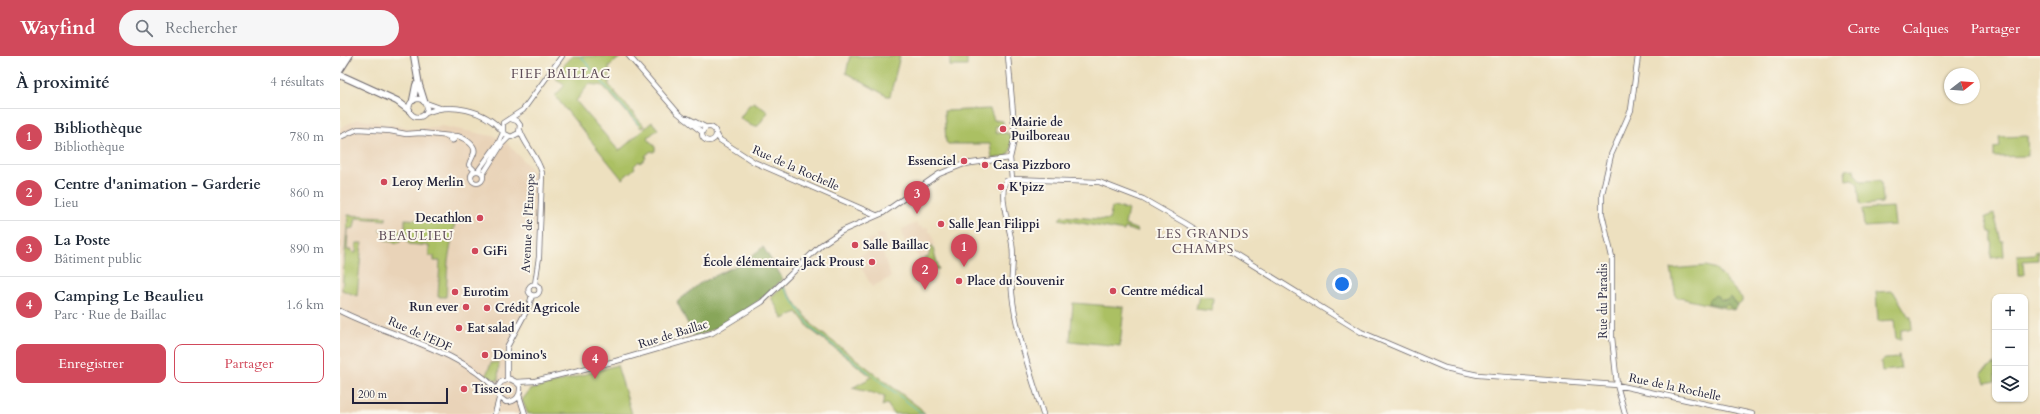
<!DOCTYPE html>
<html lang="fr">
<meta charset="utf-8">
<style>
:root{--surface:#fff;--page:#f6f6f7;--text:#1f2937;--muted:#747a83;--line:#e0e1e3;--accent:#d1495b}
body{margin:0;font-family:Cardo,serif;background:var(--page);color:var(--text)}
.controls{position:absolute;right:12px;bottom:12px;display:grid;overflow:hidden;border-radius:8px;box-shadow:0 1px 3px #0004}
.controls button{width:36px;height:36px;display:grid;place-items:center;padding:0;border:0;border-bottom:1px solid var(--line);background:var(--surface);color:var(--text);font:20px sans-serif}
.compass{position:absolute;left:1604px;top:12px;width:36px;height:36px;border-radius:50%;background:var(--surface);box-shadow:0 1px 3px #0004;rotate:73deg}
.scale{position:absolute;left:12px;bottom:10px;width:96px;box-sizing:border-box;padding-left:4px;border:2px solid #22223b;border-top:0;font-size:11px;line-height:14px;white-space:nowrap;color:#22223b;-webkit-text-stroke:3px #fbf7ec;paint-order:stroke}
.you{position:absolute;left:1002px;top:228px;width:14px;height:14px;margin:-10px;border:3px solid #fff;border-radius:50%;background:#1a73e8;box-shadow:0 0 0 6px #1a73e833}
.badge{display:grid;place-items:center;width:26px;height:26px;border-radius:50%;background:var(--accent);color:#fff;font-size:13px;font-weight:700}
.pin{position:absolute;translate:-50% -33px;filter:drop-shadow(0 1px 2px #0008)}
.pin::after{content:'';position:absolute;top:21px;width:14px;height:12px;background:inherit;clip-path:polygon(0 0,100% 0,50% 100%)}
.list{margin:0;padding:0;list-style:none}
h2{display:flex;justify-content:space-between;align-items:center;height:52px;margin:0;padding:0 16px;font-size:17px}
h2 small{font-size:13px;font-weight:400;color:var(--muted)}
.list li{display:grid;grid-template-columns:26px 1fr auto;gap:12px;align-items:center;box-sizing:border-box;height:56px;padding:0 16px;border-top:1px solid var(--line)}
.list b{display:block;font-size:15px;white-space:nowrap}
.list p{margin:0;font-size:13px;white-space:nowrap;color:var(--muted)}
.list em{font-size:13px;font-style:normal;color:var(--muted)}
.actions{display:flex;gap:8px;padding:12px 16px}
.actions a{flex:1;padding:9px 0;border:1px solid var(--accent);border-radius:8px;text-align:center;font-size:14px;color:var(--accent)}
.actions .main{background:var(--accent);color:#fff}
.icon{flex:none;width:22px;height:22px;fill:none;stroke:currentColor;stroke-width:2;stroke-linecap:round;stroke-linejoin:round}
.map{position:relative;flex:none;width:1700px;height:358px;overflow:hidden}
header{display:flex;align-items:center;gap:24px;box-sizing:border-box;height:56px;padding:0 20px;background:var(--accent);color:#fff}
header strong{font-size:19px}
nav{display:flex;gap:22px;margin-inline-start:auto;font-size:14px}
.search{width:280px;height:36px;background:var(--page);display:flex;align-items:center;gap:10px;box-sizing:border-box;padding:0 14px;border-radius:22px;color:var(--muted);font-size:15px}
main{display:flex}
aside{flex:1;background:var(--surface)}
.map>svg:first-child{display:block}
.built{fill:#e9d3b8}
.green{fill:#abc064;stroke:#667150}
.forest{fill:#88a65a;stroke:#55644a}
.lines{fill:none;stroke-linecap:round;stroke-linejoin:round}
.stream{stroke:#4dbcc4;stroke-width:1}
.secondary-casing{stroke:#696469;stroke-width:6}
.highway-casing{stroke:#696469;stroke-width:8}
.secondary{stroke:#fff;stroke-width:4.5}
.highway{stroke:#fff;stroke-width:6}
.poi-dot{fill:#d1495b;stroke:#fbf7ec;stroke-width:1.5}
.labels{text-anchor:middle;stroke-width:4;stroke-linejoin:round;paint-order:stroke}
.poi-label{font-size:12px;font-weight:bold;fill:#22223b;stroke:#fbf7ec;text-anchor:start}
.street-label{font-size:12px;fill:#22223b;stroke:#fbf7ec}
.neighbourhood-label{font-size:13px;letter-spacing:1px;fill:#5d4b57;stroke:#fbf7ec}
</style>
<header>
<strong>Wayfind</strong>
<div class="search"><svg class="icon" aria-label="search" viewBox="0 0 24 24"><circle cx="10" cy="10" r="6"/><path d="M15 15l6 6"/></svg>Rechercher</div>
<nav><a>Carte</a><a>Calques</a><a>Partager</a></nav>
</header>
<main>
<aside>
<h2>À proximité<small>4 résultats</small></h2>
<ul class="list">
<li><span class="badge">1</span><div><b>Bibliothèque</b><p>Bibliothèque</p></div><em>780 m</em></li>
<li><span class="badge">2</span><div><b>Centre d'animation - Garderie</b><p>Lieu</p></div><em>860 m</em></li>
<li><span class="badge">3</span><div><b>La Poste</b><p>Bâtiment public</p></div><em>890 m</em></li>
<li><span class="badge">4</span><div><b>Camping Le Beaulieu</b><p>Parc · Rue de Baillac</p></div><em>1.6 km</em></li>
</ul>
<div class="actions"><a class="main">Enregistrer</a><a>Partager</a></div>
</aside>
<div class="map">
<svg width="1700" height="358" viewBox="0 0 1700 358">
<rect width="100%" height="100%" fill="#fbf7ec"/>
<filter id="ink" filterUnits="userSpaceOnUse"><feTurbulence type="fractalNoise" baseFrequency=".025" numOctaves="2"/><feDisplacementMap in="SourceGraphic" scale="8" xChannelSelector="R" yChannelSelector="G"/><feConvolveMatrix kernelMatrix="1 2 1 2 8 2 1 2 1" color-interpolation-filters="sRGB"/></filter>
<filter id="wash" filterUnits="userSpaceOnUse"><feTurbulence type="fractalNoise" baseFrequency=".012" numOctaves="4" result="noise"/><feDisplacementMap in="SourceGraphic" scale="16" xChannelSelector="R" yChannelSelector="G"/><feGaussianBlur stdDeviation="0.9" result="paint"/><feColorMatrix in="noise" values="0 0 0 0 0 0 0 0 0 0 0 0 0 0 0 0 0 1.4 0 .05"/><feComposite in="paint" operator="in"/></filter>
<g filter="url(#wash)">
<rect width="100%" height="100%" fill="#ede0bf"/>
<!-- built -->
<path class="built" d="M 18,63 L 76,73 L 101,70 L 163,82 L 194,116 L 197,169 L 190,222 L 182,269 L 168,300 L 171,317 L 187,358 L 0,358 L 0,72 Z
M 577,167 L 578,171 L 581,170 L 582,173 L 588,171 L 589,176 L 591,176 L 595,189 L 592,190 L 588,201 L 579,204 L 576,195 L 567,198 L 562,173 Z
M 542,177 L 545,179 L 546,190 L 541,192 L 551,221 L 532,231 L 516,202 L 528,195 L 525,189 L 528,188 L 527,184 L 534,182 L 535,185 L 538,184 L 536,179 Z"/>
<!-- green -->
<path class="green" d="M 233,0 L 282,0 L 269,10 L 269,29 L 304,70 L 301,72 L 263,30 L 249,28 L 236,45 L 279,95 L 312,66 L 318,73 L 307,82 L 315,91 L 315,95 L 313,96 L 311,95 L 305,100 L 306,102 L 300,107 L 299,105 L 294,110 L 295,112 L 282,123 L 215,40 L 225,29 L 215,22 L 220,13 Z
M 510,0 L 560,0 L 550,40 L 547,40 L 506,17 Z
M 610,0 L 627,0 L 627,10 L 610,10 Z
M 414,46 L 428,56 L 418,70 L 412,70 L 400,62 L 409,49 Z
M 650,53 L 654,64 L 663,65 L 663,71 L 655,70 L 656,77 L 668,77 L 668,79 L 671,79 L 671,93 L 667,101 L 652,102 L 650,88 L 608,88 L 606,86 L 604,55 Z
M 1687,80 L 1688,100 L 1654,101 L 1654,92 L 1660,91 L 1659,81 Z
M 1514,113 L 1515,118 L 1521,125 L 1539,124 L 1541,125 L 1543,144 L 1542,147 L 1520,149 L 1518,128 L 1512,123 L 1506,124 L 1505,114 Z
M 772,151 L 788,153 L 785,169 L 798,174 L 797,176 L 785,172 L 784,175 L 719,163 L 722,160 L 769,164 Z
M 1553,151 L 1555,169 L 1524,171 L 1522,153 Z
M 1654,158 L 1661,185 L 1663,185 L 1664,200 L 1651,202 L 1652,176 L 1649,176 L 1645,161 Z
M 8,159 L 46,161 L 46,164 L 16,162 L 14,172 L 8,173 L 7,194 L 12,194 L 13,197 L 16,197 L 16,187 L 22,187 L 17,240 L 2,234 Z
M 65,163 L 115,166 L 108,205 L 106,241 L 98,241 L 100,205 L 94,205 L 94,200 L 89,200 L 89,190 L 69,188 L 65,182 Z
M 40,173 L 60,174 L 61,184 L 59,187 L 46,185 L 44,175 L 40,175 Z
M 592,189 L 599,213 L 582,213 L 579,204 L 588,201 Z
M 1698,195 L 1698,204 L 1683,205 L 1684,219 L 1678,219 L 1677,199 L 1695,198 L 1695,196 Z
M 1366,210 L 1376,213 L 1402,242 L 1402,246 L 1393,254 L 1336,241 L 1331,213 Z
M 443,230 L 474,271 L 580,352 L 585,358 L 554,358 L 547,348 L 542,350 L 545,340 L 512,332 L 532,321 L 470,273 L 457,256 L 443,263 L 431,241 Z
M 1553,235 L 1569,261 L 1571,261 L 1572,273 L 1561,274 L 1561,283 L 1556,283 L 1554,264 L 1538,265 L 1536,236 Z
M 859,240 L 873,242 L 872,255 L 856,253 Z
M 733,247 L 784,251 L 780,290 L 730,285 Z
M 1558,299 L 1559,299 L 1561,313 L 1542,315 L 1541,306 L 1545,303 L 1558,302 Z
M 159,306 L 158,325 L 146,319 L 151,307 Z
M 1655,308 L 1655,325 L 1646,327 L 1641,317 Z
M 277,309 L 292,358 L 188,358 L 182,344 L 190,334 Z"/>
<!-- forest -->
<path class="forest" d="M 423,191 L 443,223 C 418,247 389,271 354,280 L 337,246 L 359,228 L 405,205 Z
M 1375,239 L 1379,241 L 1379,243 L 1387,244 L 1391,241 L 1398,250 L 1394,254 L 1387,248 L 1384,250 L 1368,247 L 1369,243 L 1372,242 Z"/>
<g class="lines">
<!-- stream -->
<path class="stream" d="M 241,1 L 300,70
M 442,229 L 472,273 L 583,358"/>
</g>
</g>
<g filter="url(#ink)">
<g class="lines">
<defs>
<path id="secondary" d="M 289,0 L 338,57 L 362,76
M 668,0 L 675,80 L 670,102 L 672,123 L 759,126 L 803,143 L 845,167 L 1021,276 L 1105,312 L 1138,319 L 1277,329 L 1412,358
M69 52a9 9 0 1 1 18 0a9 9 0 1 1-18 0Z
M 86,47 L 100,52
M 86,57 C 109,46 145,54 161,74
M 347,62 L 365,71
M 171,63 L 177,65 L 180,69 L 179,77 L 171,81 L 163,77 L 163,67 L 183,54 L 222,0
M362 78a7 7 0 1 1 14 0a7 7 0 1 1-14 0Z
M 180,74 C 185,90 197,99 202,117 L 199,201 L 195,228
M 376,77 L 380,84 L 414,106 L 536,159
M109.5 82a2.5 2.5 0 1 1 5 0a2.5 2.5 0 1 1-5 0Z
M 114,80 C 121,79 137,89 134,97 C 133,101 130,104 129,109 L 135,115
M 0,81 L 18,73 L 50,75 L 66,78 L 81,77 L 110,80
M131 121a6 6 0 1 1 12 0a6 6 0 1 1-12 0Z
M 138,115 L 159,86 L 163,77
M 143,118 L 162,88 L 169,81
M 672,123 L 666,125 C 658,139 670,172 672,188 C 675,204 670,220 672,237 C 676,278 691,318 703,358
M188.5 234a5.5 5.5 0 1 1 11 0a5.5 5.5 0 1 1-11 0Z
M 0,255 C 49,280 119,293 157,334
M 167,323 L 167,291 L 189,250 L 192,239
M 176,326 L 195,325 L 276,305 L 372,277 L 422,246 L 481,189 L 502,175 L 543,157 L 599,118 L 624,108 L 670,102
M 179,339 L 185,358
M 155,358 L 159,343 L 158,331 L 161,326 L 170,323 L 176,326 L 180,330 C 181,340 176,346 166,346 L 159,341
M 1285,358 L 1277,329 L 1272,281 L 1272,201 L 1262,158 L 1262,138 L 1271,99 L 1291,54 L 1298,0"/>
<path id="highway" d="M 74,0 L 79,29 L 84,45
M 0,5 L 3,0
M 0,14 L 9,0
M 0,19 L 57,45 L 69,54
M 73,44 L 76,29"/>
</defs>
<!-- secondary casing -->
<use href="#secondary" class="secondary-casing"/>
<!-- highway casing -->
<use href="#highway" class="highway-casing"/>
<!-- secondary -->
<use href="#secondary" class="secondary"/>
<!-- highway -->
<use href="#highway" class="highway"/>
</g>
</g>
<!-- markers -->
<g class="poi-dot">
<circle cx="663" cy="73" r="4"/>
<circle cx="624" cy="105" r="4"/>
<circle cx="645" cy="109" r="4"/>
<circle cx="44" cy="126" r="4"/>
<circle cx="661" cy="131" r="4"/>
<circle cx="140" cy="162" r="4"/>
<circle cx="601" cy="168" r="4"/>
<circle cx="515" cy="189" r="4"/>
<circle cx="135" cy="195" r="4"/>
<circle cx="532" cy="206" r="4"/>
<circle cx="619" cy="225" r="4"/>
<circle cx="773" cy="235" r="4"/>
<circle cx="115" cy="236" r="4"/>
<circle cx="126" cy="251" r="4"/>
<circle cx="147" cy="252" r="4"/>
<circle cx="119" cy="272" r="4"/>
<circle cx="145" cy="299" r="4"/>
<circle cx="124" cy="333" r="4"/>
</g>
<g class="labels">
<!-- poi labels -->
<g class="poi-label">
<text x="671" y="70">Mairie de<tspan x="671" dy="14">Puilboreau</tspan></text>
<text x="616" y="109" text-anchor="end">Essenciel</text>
<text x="653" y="113">Casa Pizzboro</text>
<text x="52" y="130">Leroy Merlin</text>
<text x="669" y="135">K'pizz</text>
<text x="132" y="166" text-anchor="end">Decathlon</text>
<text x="609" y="172">Salle Jean Filippi</text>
<text x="523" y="193">Salle Baillac</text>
<text x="143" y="199">GiFi</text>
<text x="524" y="210" text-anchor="end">École élémentaire Jack Proust</text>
<text x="627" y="229">Place du Souvenir</text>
<text x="781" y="239">Centre médical</text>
<text x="123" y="240">Eurotim</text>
<text x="118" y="255" text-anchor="end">Run ever</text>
<text x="155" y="256">Crédit Agricole</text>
<text x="127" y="276">Eat salad</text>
<text x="153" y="303">Domino's</text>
<text x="132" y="337">Tisseco</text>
</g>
<!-- street labels -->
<g class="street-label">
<text transform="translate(456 112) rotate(24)" y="4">Rue de la Rochelle</text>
<text transform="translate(188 167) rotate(-87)" y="4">Avenue de l'Europe</text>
<text transform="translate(1263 245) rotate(-90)" y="4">Rue du Paradis</text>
<text transform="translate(80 278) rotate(24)" y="4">Rue de l'EDF</text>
<text transform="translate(333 278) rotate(-17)" y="4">Rue de Baillac</text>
<text transform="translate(1335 331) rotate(12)" y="4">Rue de la Rochelle</text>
</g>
<!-- neighbourhood labels -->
<g class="neighbourhood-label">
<text x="221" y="22">FIEF BAILLAC</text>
<text x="863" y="182">LES GRANDS<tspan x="863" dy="15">CHAMPS</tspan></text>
<text x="76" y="184">BEAULIEU</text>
</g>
</g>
</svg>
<div class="controls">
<button>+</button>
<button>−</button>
<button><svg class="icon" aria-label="layers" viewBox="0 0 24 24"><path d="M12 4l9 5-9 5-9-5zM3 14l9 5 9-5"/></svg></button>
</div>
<svg class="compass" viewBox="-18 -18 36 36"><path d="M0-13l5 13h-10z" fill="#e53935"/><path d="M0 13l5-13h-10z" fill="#747a83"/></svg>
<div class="scale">200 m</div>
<div class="you"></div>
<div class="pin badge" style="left:624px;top:211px">1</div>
<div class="pin badge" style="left:585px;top:234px">2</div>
<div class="pin badge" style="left:577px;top:158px">3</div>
<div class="pin badge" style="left:255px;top:323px">4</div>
</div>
</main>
